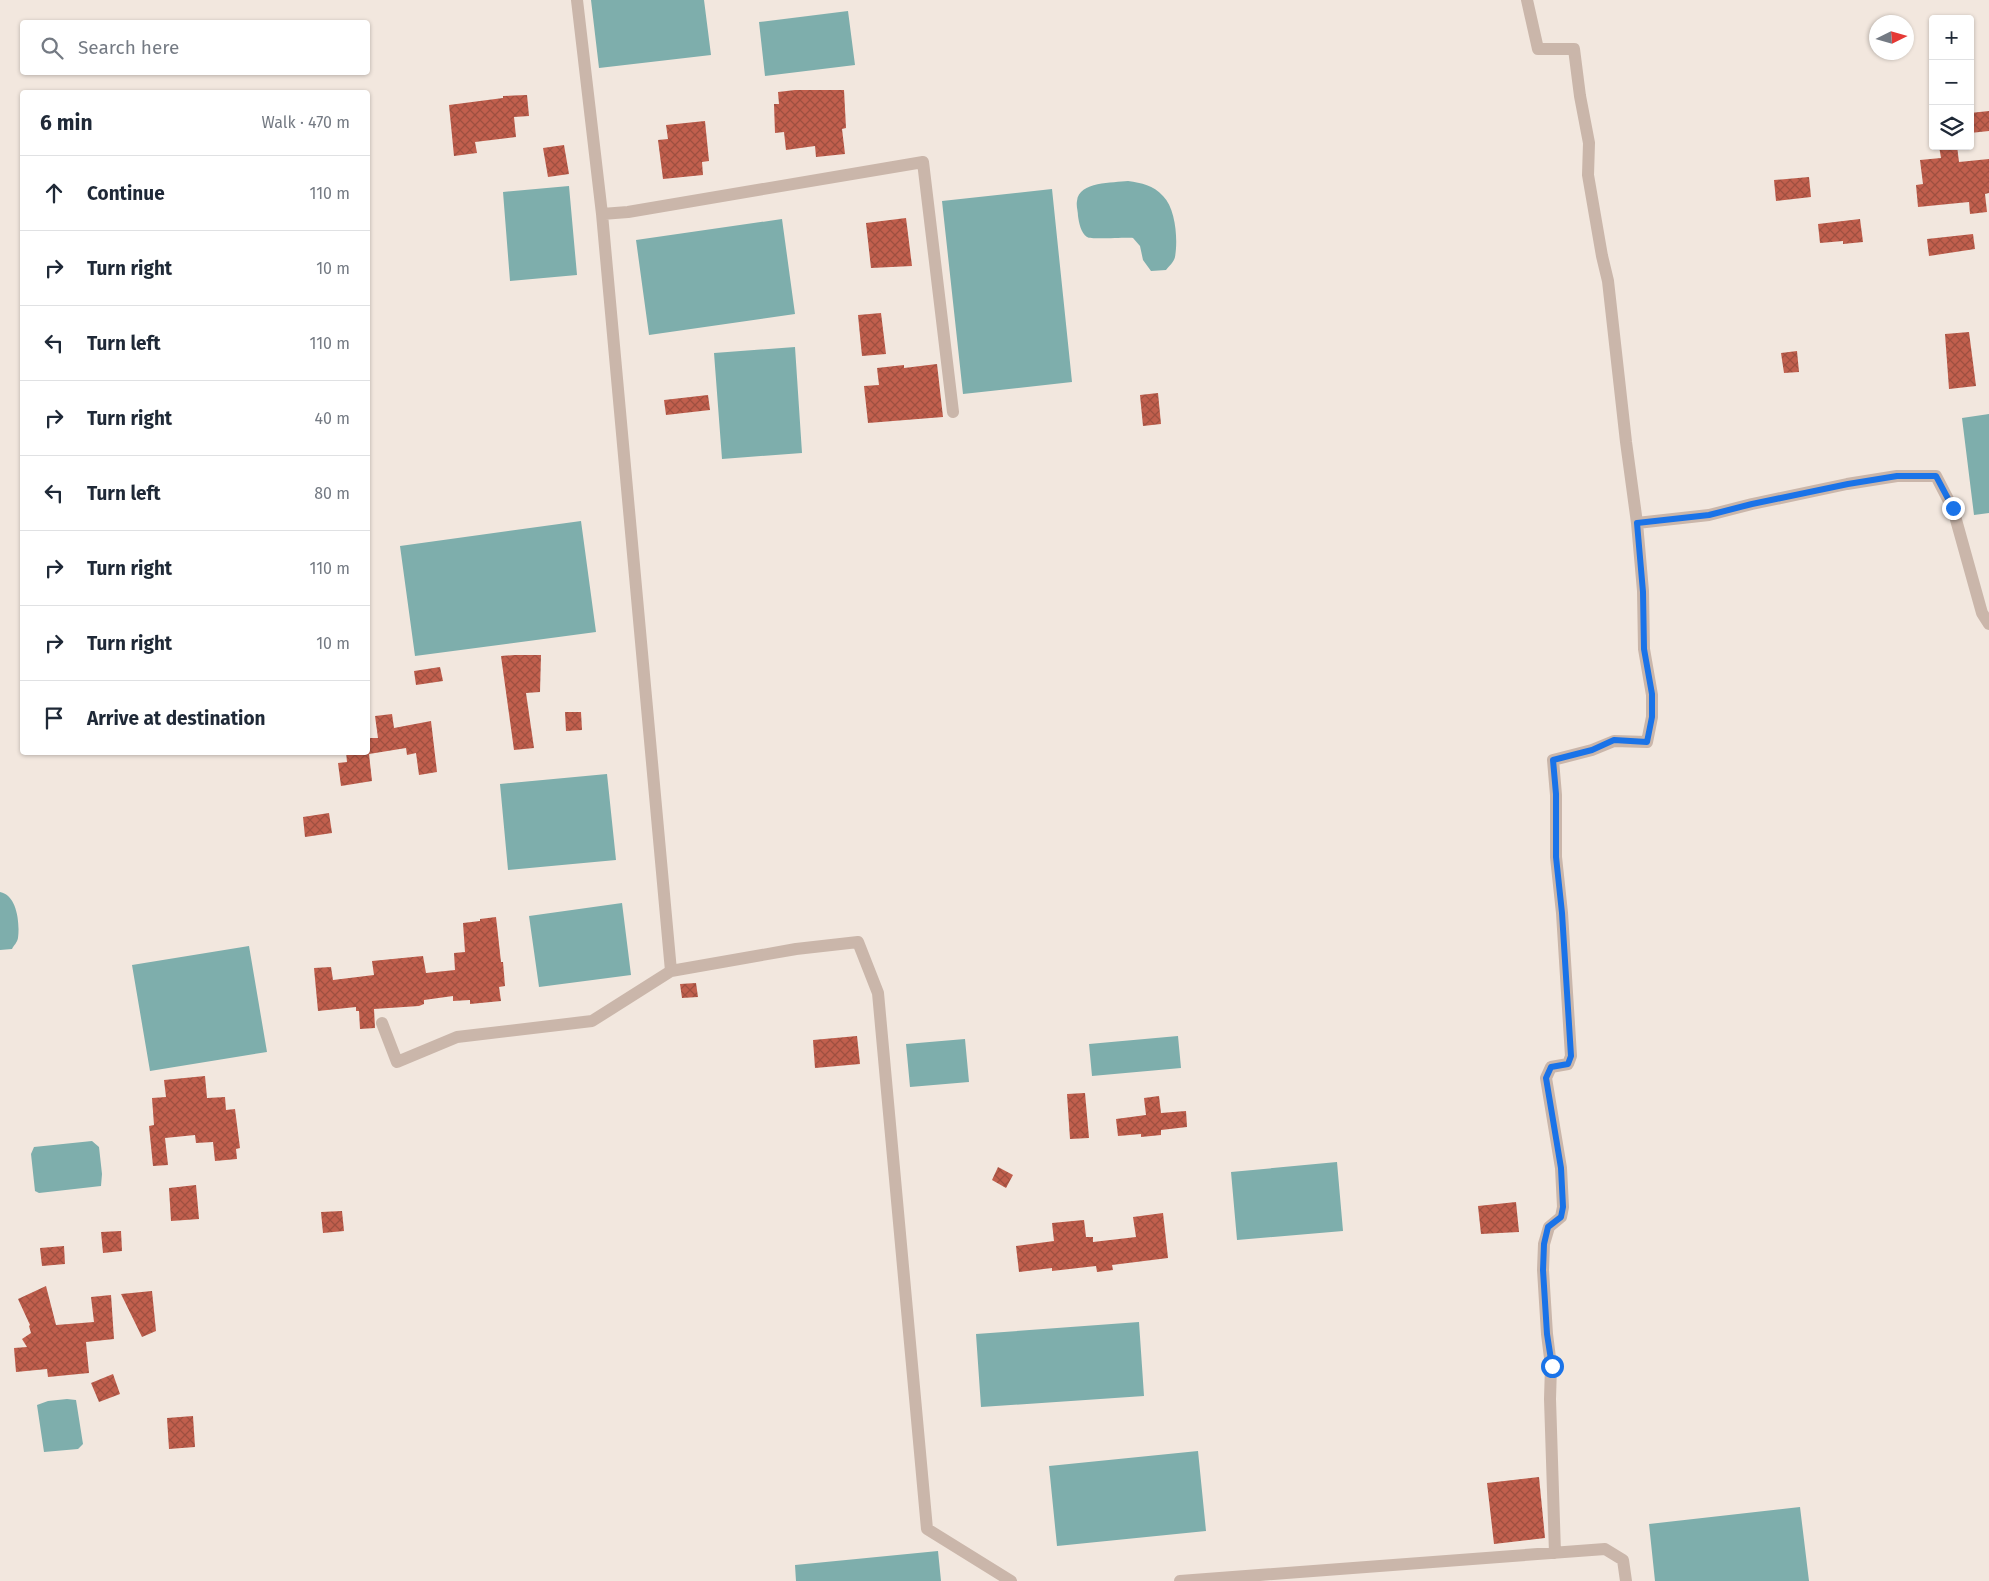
<!DOCTYPE html>
<meta charset="utf-8">
<style>
:root{--surface:#fff;--page:#f2f2f3;--text:#1f2937;--muted:#747a83;--line:#e0e1e3}
body{margin:0;font-family:"Fira Sans",sans-serif;background:var(--page);color:var(--text)}
.controls{position:absolute;right:15px;top:15px;display:grid;overflow:hidden;border-radius:5px;box-shadow:0 1px 4px #0004}
.controls button{width:45px;height:45px;display:grid;place-items:center;padding:0;border:0;border-bottom:1px solid var(--line);background:var(--surface);color:var(--text);font:25px sans-serif}
.compass{position:absolute;left:1869px;top:15px;width:45px;height:45px;border-radius:50%;background:var(--surface);box-shadow:0 1px 4px #0004;rotate:85deg}
.stop{position:absolute;width:15px;height:15px;margin:-11px;border:4px solid #1a73e8;border-radius:50%;background:#fff}
.stop.end{background:#1a73e8;border-color:#fff;box-shadow:0 1px 5px #0008}
.list{margin:0;padding:0;list-style:none}
h2{display:flex;justify-content:space-between;align-items:center;height:65px;margin:0;padding:0 20px;font-size:21px}
h2 small{font-size:16px;font-weight:400;color:var(--muted)}
.list li{display:grid;grid-template-columns:32px 1fr auto;gap:15px;align-items:center;box-sizing:border-box;height:75px;padding:0 20px;border-top:1px solid var(--line)}
.list b{display:block;font-size:19px;white-space:nowrap}
.list em{font-size:16px;font-style:normal;color:var(--muted)}
.icon{flex:none;width:28px;height:28px;fill:none;stroke:currentColor;stroke-width:2;stroke-linecap:round;stroke-linejoin:round}
.map{position:relative;flex:none;width:1989px;height:1581px;overflow:hidden}
.search{position:absolute;background:var(--surface);box-shadow:0 1px 4px #0004;left:20px;top:20px;width:350px;height:55px;display:flex;align-items:center;gap:12px;box-sizing:border-box;padding:0 18px;border-radius:5px;color:var(--muted);font-size:19px}
.panel{position:absolute;background:var(--surface);box-shadow:0 1px 4px #0004;left:20px;top:90px;width:350px;height:665px;border-radius:5px}
.map>svg:first-child{display:block}
.water{fill:#7eaeac}
.building{fill:url(#building-cross-hatch)}
.lines{fill:none;stroke-linecap:round;stroke-linejoin:round}
.minor{stroke:#cab6aa;stroke-width:12}
.route{stroke:#1a73e8;stroke-width:6}
</style>
<div class="map">
<svg width="1989" height="1581" viewBox="0 0 1989 1581">
<defs>
<pattern id="building-cross-hatch" width="8" height="8" patternUnits="userSpaceOnUse" patternTransform="scale(1.25)"><rect width="8" height="8" fill="#c15f4d"/><path d="M0 0l8 8M0 8l8-8" fill="none" stroke="#9e4f40"/></pattern>
</defs>
<rect width="100%" height="100%" fill="#f2e7de"/>
<!-- water -->
<path class="water" d="M 591,0 L 704,0 L 711,55 L 599,68 Z
M 848,11 L 855,65 L 765,76 L 759,22 Z
M 1128,181 C 1142,183 1153,185 1163,196 C 1176,209 1178,240 1175,257 C 1174,262 1169,266 1166,270 L 1151,271 L 1143,260 L 1140,246 L 1133,238 C 1125,237 1091,240 1087,237 C 1081,233 1079,223 1078,216 C 1078,211 1076,206 1077,201 C 1079,181 1113,183 1128,181 Z
M 569,186 L 577,275 L 510,281 L 503,192 Z
M 1052,189 L 1072,382 L 963,394 L 942,201 Z
M 782,219 L 795,314 L 649,335 L 636,240 Z
M 795,347 L 802,453 L 722,459 L 714,353 Z
M 1989,414 L 1989,513 L 1974,515 L 1962,418 Z
M 581,521 L 596,632 L 415,656 L 400,546 Z
M 607,774 L 616,860 L 508,870 L 500,784 Z
M 0,892 C 17,895 20,923 18,938 C 17,943 14,945 12,949 L 0,950 Z
M 622,903 L 631,975 L 539,987 L 529,916 Z
M 249,946 L 267,1052 L 150,1071 L 132,965 Z
M 1178,1036 L 1181,1068 L 1092,1076 L 1089,1044 Z
M 965,1039 L 969,1082 L 910,1087 L 906,1044 Z
M 92,1141 L 99,1147 L 102,1174 L 101,1186 L 39,1193 L 35,1191 L 31,1154 L 34,1147 Z
M 1337,1162 L 1343,1231 L 1237,1240 L 1231,1172 Z
M 1139,1322 L 1144,1396 L 981,1407 L 976,1334 Z
M 67,1399 L 76,1400 L 83,1444 L 78,1449 L 44,1452 L 37,1405 L 48,1401 Z
M 1198,1451 L 1206,1531 L 1057,1546 L 1049,1466 Z
M 1800,1507 L 1809,1581 L 1655,1581 L 1649,1524 Z
M 938,1551 L 941,1581 L 796,1581 L 795,1565 Z"/>
<!-- building -->
<path class="building" d="M 795,90 L 844,90 L 846,128 L 842,129 L 845,154 L 816,157 L 815,146 L 786,150 L 784,132 L 775,133 L 774,104 L 779,104 L 778,92 Z
M 527,95 L 529,116 L 514,117 L 516,137 L 475,142 L 477,153 L 454,156 L 449,105 L 503,98 L 503,96 Z
M 1989,111 L 1989,131 L 1970,133 L 1970,113 Z
M 705,121 L 709,161 L 702,162 L 703,175 L 663,179 L 658,140 L 668,139 L 666,125 Z
M 564,145 L 569,174 L 548,177 L 543,148 Z
M 1939,146 L 1957,146 L 1959,162 L 1989,159 L 1989,193 L 1985,194 L 1987,212 L 1970,214 L 1969,202 L 1918,207 L 1916,185 L 1923,184 L 1920,160 L 1941,158 Z
M 1809,177 L 1811,197 L 1776,201 L 1774,180 Z
M 906,218 L 912,266 L 871,268 L 866,223 Z
M 1860,219 L 1863,242 L 1843,244 L 1843,241 L 1820,243 L 1818,224 Z
M 1973,234 L 1975,249 L 1929,256 L 1927,239 Z
M 881,313 L 886,354 L 862,356 L 858,315 Z
M 1969,332 L 1976,386 L 1949,389 L 1945,334 Z
M 1797,351 L 1799,372 L 1784,373 L 1781,353 Z
M 937,364 L 943,417 L 868,423 L 864,386 L 879,385 L 877,368 L 904,365 L 904,368 Z
M 1158,393 L 1161,424 L 1143,426 L 1140,395 Z
M 708,395 L 710,410 L 666,415 L 664,400 Z
M 515,655 L 541,655 L 540,692 L 526,693 L 534,748 L 514,750 L 501,656 Z
M 440,667 L 443,681 L 416,685 L 414,671 Z
M 565,712 L 581,712 L 582,730 L 566,731 Z
M 392,714 L 394,728 L 431,721 L 437,772 L 419,775 L 416,753 L 407,755 L 406,748 L 369,754 L 372,781 L 341,786 L 338,763 L 347,762 L 346,752 L 368,752 L 368,738 L 378,738 L 375,716 Z
M 329,813 L 332,833 L 305,837 L 303,817 Z
M 496,917 L 501,962 L 503,962 L 505,986 L 499,987 L 501,1001 L 470,1004 L 470,1000 L 453,1001 L 453,996 L 424,1000 L 424,1004 L 419,1006 L 374,1009 L 375,1028 L 360,1029 L 359,1011 L 356,1011 L 356,1007 L 318,1011 L 314,968 L 331,967 L 333,980 L 374,975 L 372,961 L 423,956 L 426,973 L 455,970 L 454,953 L 465,952 L 463,923 L 480,921 L 480,919 Z
M 696,983 L 698,997 L 682,998 L 680,984 Z
M 857,1036 L 860,1064 L 815,1068 L 813,1040 Z
M 205,1076 L 207,1098 L 225,1097 L 226,1110 L 235,1109 L 240,1148 L 236,1149 L 237,1159 L 215,1161 L 213,1142 L 196,1143 L 195,1135 L 165,1138 L 168,1165 L 153,1166 L 149,1126 L 154,1125 L 152,1098 L 166,1097 L 164,1080 Z
M 1085,1093 L 1089,1138 L 1070,1139 L 1067,1094 Z
M 1159,1096 L 1161,1113 L 1186,1111 L 1187,1127 L 1161,1130 L 1161,1135 L 1141,1137 L 1141,1134 L 1118,1136 L 1116,1119 L 1146,1115 L 1144,1098 Z
M 998,1167 L 1013,1175 L 1006,1188 L 992,1180 Z
M 196,1185 L 199,1219 L 171,1221 L 169,1188 Z
M 1516,1202 L 1519,1232 L 1481,1234 L 1478,1206 Z
M 342,1211 L 344,1231 L 323,1233 L 321,1212 Z
M 1163,1213 L 1168,1258 L 1112,1265 L 1113,1270 L 1097,1272 L 1096,1266 L 1052,1271 L 1052,1268 L 1019,1272 L 1016,1246 L 1054,1241 L 1052,1223 L 1084,1220 L 1086,1237 L 1093,1237 L 1093,1242 L 1136,1237 L 1133,1217 Z
M 121,1231 L 122,1251 L 103,1253 L 101,1232 Z
M 64,1246 L 65,1264 L 42,1266 L 40,1248 Z
M 46,1286 L 56,1325 L 94,1322 L 91,1297 L 111,1295 L 114,1339 L 86,1342 L 89,1373 L 48,1377 L 47,1369 L 16,1372 L 14,1348 L 27,1347 L 22,1339 L 31,1333 L 29,1326 L 30,1325 L 18,1299 Z
M 152,1291 L 156,1331 L 142,1337 L 121,1294 Z
M 113,1374 L 120,1394 L 99,1402 L 91,1383 Z
M 193,1416 L 195,1447 L 169,1449 L 167,1418 Z
M 1539,1477 L 1545,1538 L 1494,1544 L 1487,1483 Z"/>
<g class="lines">
<!-- minor -->
<path class="minor" d="M 577,0 L 602,214 L 671,971
M 1527,0 L 1538,49 L 1574,49 L 1580,96 L 1589,143 L 1588,175 L 1602,256 L 1608,281 L 1626,442 L 1637,523
M 602,214 L 628,212 L 923,162 L 953,412
M 382,1023 L 397,1062 L 457,1037 L 592,1021 L 671,971 L 796,949 L 858,942 L 878,993 L 927,1529 L 1011,1581
M 1555,1553 L 1550,1399 L 1551,1366 L 1547,1334 L 1543,1270 L 1544,1244 L 1549,1227 L 1561,1217 L 1563,1207 L 1561,1168 L 1546,1078 L 1551,1067 L 1568,1064 L 1571,1056 L 1562,913 L 1556,857 L 1556,795 L 1553,760 L 1592,750 L 1614,741 L 1647,742 L 1652,717 L 1652,695 L 1644,649 L 1643,591 L 1637,523 L 1709,515 L 1752,504 L 1847,484 L 1897,476 L 1936,476 L 1953,509 L 1982,613 L 1989,624
M 1180,1581 L 1605,1549 L 1623,1560 L 1626,1581"/>
</g>
<g class="lines">
<!-- route -->
<path class="route" d="M 1552,1366 L 1547,1334 L 1543,1270 L 1544,1244 L 1548,1227 L 1561,1217 L 1563,1207 L 1561,1168 L 1546,1078 L 1551,1067 L 1568,1064 L 1571,1056 L 1562,913 L 1556,857 L 1556,794 L 1553,760 L 1592,750 L 1614,740 L 1647,742 L 1652,717 L 1652,694 L 1644,649 L 1643,592 L 1637,523 L 1709,515 L 1752,504 L 1848,484 L 1897,476 L 1936,476 L 1953,508"/>
</g>
</svg>
<div class="controls">
<button>+</button>
<button>−</button>
<button><svg class="icon" aria-label="layers" viewBox="0 0 24 24"><path d="M12 4l9 5-9 5-9-5zM3 14l9 5 9-5"/></svg></button>
</div>
<svg class="compass" viewBox="-18 -18 36 36"><path d="M0-13l5 13h-10z" fill="#e53935"/><path d="M0 13l5-13h-10z" fill="#747a83"/></svg>
<div class="stop" style="left:1552px;top:1366px"></div>
<div class="stop end" style="left:1953px;top:508px"></div>
<div class="search"><svg class="icon" aria-label="search" viewBox="0 0 24 24"><circle cx="10" cy="10" r="6"/><path d="M15 15l6 6"/></svg>Search here</div>
<section class="panel">
<h2>6 min<small>Walk · 470 m</small></h2>
<ul class="list">
<li><svg class="icon" aria-label="ahead" viewBox="0 0 24 24"><path d="M12 20V5M6 11l6-6 6 6"/></svg><div><b>Continue</b></div><em>110 m</em></li>
<li><svg class="icon" aria-label="right" viewBox="0 0 24 24"><path d="M7 20v-9h11M14 6l5 5-5 5"/></svg><div><b>Turn right</b></div><em>10 m</em></li>
<li><svg class="icon" aria-label="left" viewBox="0 0 24 24"><path d="M17 20v-9H6M10 6l-5 5 5 5"/></svg><div><b>Turn left</b></div><em>110 m</em></li>
<li><svg class="icon" aria-label="right" viewBox="0 0 24 24"><path d="M7 20v-9h11M14 6l5 5-5 5"/></svg><div><b>Turn right</b></div><em>40 m</em></li>
<li><svg class="icon" aria-label="left" viewBox="0 0 24 24"><path d="M17 20v-9H6M10 6l-5 5 5 5"/></svg><div><b>Turn left</b></div><em>80 m</em></li>
<li><svg class="icon" aria-label="right" viewBox="0 0 24 24"><path d="M7 20v-9h11M14 6l5 5-5 5"/></svg><div><b>Turn right</b></div><em>110 m</em></li>
<li><svg class="icon" aria-label="right" viewBox="0 0 24 24"><path d="M7 20v-9h11M14 6l5 5-5 5"/></svg><div><b>Turn right</b></div><em>10 m</em></li>
<li><svg class="icon" aria-label="arrive" viewBox="0 0 24 24"><path d="M6 21V4h12l-3 4 3 4H6"/></svg><div><b>Arrive at destination</b></div></li>
</ul>
</section>
</div>
